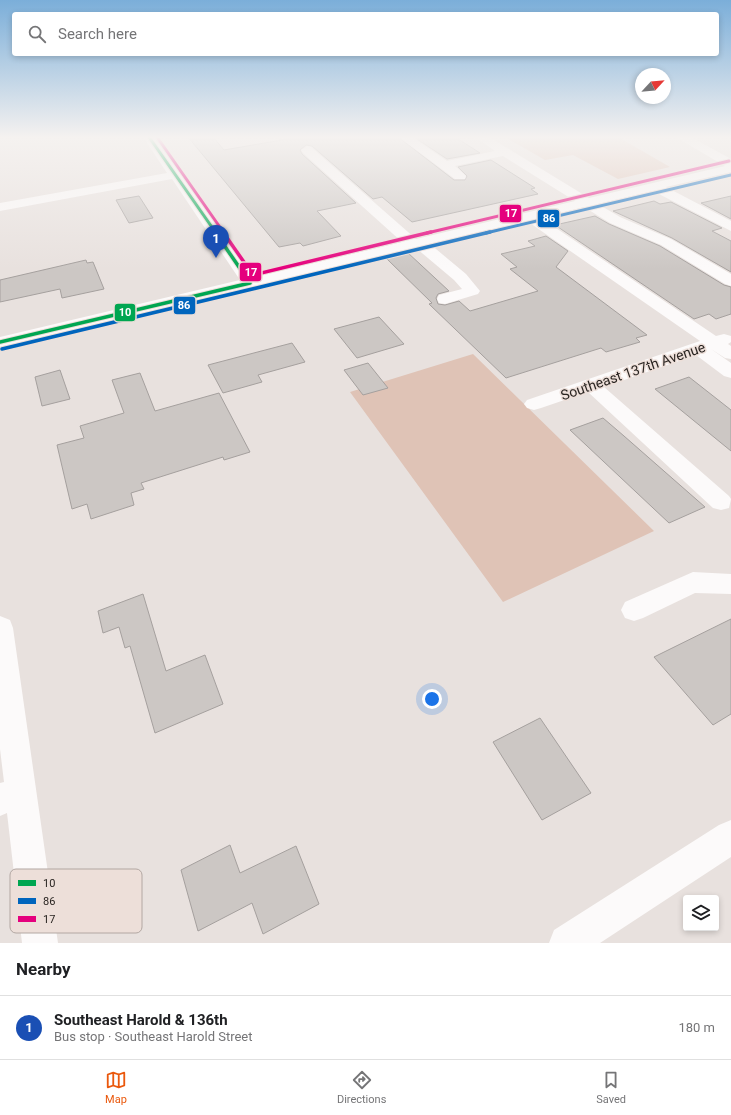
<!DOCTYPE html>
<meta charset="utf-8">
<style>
:root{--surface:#fff;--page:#f2f2f2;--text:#202124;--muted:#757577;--line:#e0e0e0;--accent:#ea580c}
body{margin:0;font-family:Roboto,sans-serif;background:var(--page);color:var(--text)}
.controls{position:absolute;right:12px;bottom:12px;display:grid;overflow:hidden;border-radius:4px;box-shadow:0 2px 6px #0003}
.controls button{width:36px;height:36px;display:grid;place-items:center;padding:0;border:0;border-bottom:1px solid var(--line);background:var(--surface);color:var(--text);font:20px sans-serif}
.compass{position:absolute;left:635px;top:68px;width:36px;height:36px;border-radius:50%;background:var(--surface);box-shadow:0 2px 6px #0003;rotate:64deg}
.you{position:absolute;left:432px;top:699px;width:14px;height:14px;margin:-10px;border:3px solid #fff;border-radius:50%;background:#1a73e8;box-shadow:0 0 0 6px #1a73e833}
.badge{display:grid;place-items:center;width:26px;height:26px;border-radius:50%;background:var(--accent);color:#fff;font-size:13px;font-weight:700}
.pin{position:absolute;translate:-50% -33px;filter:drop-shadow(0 1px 2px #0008)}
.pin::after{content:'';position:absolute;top:21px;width:14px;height:12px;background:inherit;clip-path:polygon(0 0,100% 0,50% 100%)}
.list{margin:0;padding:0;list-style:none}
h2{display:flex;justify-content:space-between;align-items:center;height:52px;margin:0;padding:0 16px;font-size:17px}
h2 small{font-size:13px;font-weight:400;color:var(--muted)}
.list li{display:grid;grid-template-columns:26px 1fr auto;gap:12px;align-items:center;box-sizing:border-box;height:64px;padding:0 16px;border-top:1px solid var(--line)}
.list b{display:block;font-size:15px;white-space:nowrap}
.list p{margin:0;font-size:13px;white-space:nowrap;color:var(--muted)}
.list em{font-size:13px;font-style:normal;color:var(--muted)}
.icon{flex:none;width:22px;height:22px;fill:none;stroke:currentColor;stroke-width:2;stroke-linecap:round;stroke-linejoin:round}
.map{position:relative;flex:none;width:731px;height:943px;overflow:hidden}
.search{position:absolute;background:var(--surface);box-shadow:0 2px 6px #0003;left:12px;right:12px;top:12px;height:44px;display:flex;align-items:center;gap:10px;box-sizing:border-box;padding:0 14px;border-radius:4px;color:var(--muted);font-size:15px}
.sheet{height:116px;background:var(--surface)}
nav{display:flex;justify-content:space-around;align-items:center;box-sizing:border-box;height:56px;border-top:1px solid var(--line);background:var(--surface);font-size:11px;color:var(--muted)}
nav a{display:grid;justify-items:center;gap:2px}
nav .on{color:var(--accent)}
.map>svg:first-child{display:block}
.green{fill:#dfc3b6}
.building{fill:#ccc7c4;stroke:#a5a09e}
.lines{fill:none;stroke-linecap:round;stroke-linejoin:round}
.minor{fill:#fcfafa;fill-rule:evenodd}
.bus-1-far1-casing{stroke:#eddfd9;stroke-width:5}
.bus-1-casing{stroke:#eddfd9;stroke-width:5.5}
.bus-2-far1-casing{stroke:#eddfd9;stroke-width:5}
.bus-2-casing{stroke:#eddfd9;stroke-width:5.5}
.bus-3-far1-casing{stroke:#eddfd9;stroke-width:5}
.bus-3-casing{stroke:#eddfd9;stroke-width:5.5}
.bus-1-far1{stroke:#00a651;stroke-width:3}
.bus-1{stroke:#00a651;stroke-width:3.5}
.bus-2-far1{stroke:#0065bd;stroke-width:3}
.bus-2{stroke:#0065bd;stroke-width:3.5}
.bus-3-far1{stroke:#e5007d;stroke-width:3}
.bus-3{stroke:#e5007d;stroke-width:3.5}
.labels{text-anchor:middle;stroke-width:3;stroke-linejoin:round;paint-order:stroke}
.street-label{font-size:14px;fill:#292421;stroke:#eddfd9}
.key{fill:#eddfd9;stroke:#b2a7a2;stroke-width:1}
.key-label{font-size:11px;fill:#292421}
.line-badge{stroke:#eddfd9;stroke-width:1.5}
.badge-label{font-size:11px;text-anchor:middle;font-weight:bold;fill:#fff}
</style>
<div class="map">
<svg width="731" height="943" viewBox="0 0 731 943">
<rect width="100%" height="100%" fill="#e8e1de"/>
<!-- green -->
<path class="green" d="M 505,137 L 618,137 L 670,167 L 618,179 L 573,155 L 545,160 Z
M 473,354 L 654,531 L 503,602 L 350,392 Z"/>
<!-- building -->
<path class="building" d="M 188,137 L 213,137 L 224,150 L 299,137 L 398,137 L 454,180 L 465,180 L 467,176 L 458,167 L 491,160 L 535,188 L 531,189 L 538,194 L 412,222 L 382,197 L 373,199 L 312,146 L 306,145 L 300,150 L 302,154 L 356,203 L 317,211 L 341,236 L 303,246 L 300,243 L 279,247 Z
M 414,137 L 455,137 L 480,153 L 447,159 Z
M 139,196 L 153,218 L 129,223 L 116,200 Z
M 731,196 L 731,219 L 701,203 Z
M 654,201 L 660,204 L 671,202 L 722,228 L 712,231 L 731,241 L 731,272 L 672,238 L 613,211 Z
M 595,216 L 609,224 L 660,246 L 724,285 L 731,287 L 731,314 L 716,319 L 709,314 L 694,319 L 555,225 Z
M 546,236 L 568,251 L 556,267 L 647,335 L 636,338 L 640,342 L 606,352 L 601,348 L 506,378 L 429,304 L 432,303 L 387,259 L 389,256 L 407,252 L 449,291 L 438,294 L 436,298 L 438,304 L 445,305 L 459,301 L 470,311 L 538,291 L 510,269 L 517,267 L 501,254 L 535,246 L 528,241 Z
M 86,260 L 87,263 L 93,262 L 104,289 L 62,298 L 60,289 L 0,302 L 0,280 Z
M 379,317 L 404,344 L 357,358 L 334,329 Z
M 292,343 L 305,362 L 258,375 L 262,382 L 223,393 L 208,365 Z
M 368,363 L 388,388 L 363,395 L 344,370 Z
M 60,370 L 70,399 L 42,406 L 35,377 Z
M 140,373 L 155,411 L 219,393 L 250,452 L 224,460 L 223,457 L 141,483 L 144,489 L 131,493 L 134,505 L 91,519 L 87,504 L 72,509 L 57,445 L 84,438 L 80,426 L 124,413 L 112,380 Z
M 689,377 L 731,410 L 731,451 L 655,389 Z
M 603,418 L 624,436 L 705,507 L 669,523 L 570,430 Z
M 143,594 L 166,671 L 205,655 L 223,704 L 155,733 L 130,646 L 125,648 L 119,627 L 103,633 L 98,611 Z
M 731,619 L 731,714 L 713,725 L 654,657 Z
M 540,718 L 591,793 L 542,820 L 493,742 Z
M 230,845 L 240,873 L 296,846 L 319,904 L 263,934 L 252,903 L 198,931 L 181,870 Z"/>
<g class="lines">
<!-- minor -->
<path class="minor" d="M 143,137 L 155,137 L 254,277 L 402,242 L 303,153 L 301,150 L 307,146 L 311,147 L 416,239 L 575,201 L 503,156 L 455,166 L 466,176 L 465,179 L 455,179 L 399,137 L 412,137 L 447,161 L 495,151 L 475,137 L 489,137 L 589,198 L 725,166 L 679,139 L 677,137 L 691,137 L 731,159 L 731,172 L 666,187 L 731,221 L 731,231 L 653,191 L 598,204 L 620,217 L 671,239 L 731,274 L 731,286 L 725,284 L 661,245 L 610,223 L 584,207 L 541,218 L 716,336 L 724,334 L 731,336 L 731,342 L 728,344 L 731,346 L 731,359 L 725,358 L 711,349 L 731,363 L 731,378 L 724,376 L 696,355 L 604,387 L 729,496 L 731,499 L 729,508 L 721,510 L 713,508 L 588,392 L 541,408 L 534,410 L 527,408 L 524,404 L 527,400 L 700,341 L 527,221 L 430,244 L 466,274 L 480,291 L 478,294 L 445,304 L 439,303 L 437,299 L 439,295 L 462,289 L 454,280 L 416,248 L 0,347 L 0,337 L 240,280 L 172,179 L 0,211 L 0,203 L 167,173 Z
M 693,572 L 731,574 L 731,594 L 695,593 L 643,618 L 634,621 L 625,618 L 621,610 L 625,602 Z
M 0,616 L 10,620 L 13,628 L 58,943 L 22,943 L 7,813 L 0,816 L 0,783 L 4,782 L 0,749 Z
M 731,820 L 731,857 L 600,943 L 549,943 L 554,930 L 719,825 Z"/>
<defs>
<path id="bus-1-far1" d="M 149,137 L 216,233"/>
<path id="bus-1" d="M 215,232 L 250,283
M 0,342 L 250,283"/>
<path id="bus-2-far1" d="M 486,233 L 731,175"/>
<path id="bus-2" d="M 2,349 L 490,232"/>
<path id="bus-3-far1" d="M 157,137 L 224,233
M 427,233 L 729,161"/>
<path id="bus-3" d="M 223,232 L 253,275 L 431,232"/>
</defs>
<!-- bus-1-far1 casing -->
<use href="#bus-1-far1" class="bus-1-far1-casing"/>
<!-- bus-1 casing -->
<use href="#bus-1" class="bus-1-casing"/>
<!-- bus-2-far1 casing -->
<use href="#bus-2-far1" class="bus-2-far1-casing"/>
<!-- bus-2 casing -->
<use href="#bus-2" class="bus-2-casing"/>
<!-- bus-3-far1 casing -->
<use href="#bus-3-far1" class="bus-3-far1-casing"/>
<!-- bus-3 casing -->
<use href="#bus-3" class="bus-3-casing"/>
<!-- bus-1-far1 -->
<use href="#bus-1-far1" class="bus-1-far1"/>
<!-- bus-1 -->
<use href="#bus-1" class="bus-1"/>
<!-- bus-2-far1 -->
<use href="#bus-2-far1" class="bus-2-far1"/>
<!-- bus-2 -->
<use href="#bus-2" class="bus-2"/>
<!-- bus-3-far1 -->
<use href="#bus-3-far1" class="bus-3-far1"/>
<!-- bus-3 -->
<use href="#bus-3" class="bus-3"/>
</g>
<!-- sky -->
<linearGradient id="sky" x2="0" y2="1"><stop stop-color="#7baed9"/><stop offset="0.51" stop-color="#f5f2f0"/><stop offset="1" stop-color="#f5f2f0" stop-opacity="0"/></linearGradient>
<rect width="731" height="269" fill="url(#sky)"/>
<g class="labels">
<!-- street labels -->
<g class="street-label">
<text transform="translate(633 371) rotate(-19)" y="5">Southeast 137th Avenue</text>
</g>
</g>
<!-- legend -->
<rect x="10" y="869" width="132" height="64" rx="6" class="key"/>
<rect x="18" y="880" width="18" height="6" fill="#00a651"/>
<rect x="18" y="898" width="18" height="6" fill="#0065bd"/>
<rect x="18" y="916" width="18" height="6" fill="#e5007d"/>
<g class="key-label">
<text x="43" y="887">10</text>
<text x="43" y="905">86</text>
<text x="43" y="923">17</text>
</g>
<g class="line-badge">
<rect x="499" y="204" width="23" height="19" rx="4" fill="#e5007d"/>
<rect x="537" y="209" width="23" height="19" rx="4" fill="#0065bd"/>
<rect x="239" y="262" width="23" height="20" rx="4" fill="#e5007d"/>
<rect x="173" y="296" width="23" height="19" rx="4" fill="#0065bd"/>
<rect x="114" y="303" width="22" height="19" rx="4" fill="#00a651"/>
</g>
<g class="badge-label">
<text x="511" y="217">17</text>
<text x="549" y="222">86</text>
<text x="251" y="276">17</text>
<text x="184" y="309">86</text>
<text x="125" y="316">10</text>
</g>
</svg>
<div class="controls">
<button><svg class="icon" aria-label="layers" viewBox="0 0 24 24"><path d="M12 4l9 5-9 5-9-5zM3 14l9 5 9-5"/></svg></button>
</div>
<svg class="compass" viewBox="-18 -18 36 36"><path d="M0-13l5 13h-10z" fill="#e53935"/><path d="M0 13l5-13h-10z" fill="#757577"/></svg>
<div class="you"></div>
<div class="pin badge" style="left:216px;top:258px;background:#1a4fb4">1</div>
<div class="search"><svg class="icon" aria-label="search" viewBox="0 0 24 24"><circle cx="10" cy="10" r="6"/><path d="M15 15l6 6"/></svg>Search here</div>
</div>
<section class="sheet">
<h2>Nearby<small></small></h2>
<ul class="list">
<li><span class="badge" style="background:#1a4fb4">1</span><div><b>Southeast Harold &amp; 136th</b><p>Bus stop · Southeast Harold Street</p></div><em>180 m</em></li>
</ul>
</section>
<nav>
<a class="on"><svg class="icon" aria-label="map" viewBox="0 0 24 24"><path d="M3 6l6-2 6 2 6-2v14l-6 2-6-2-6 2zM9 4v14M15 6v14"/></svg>Map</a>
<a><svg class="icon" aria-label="directions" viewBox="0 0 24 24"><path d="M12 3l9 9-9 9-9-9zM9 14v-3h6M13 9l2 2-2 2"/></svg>Directions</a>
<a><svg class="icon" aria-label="saved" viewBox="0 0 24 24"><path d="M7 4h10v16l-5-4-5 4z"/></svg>Saved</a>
</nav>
